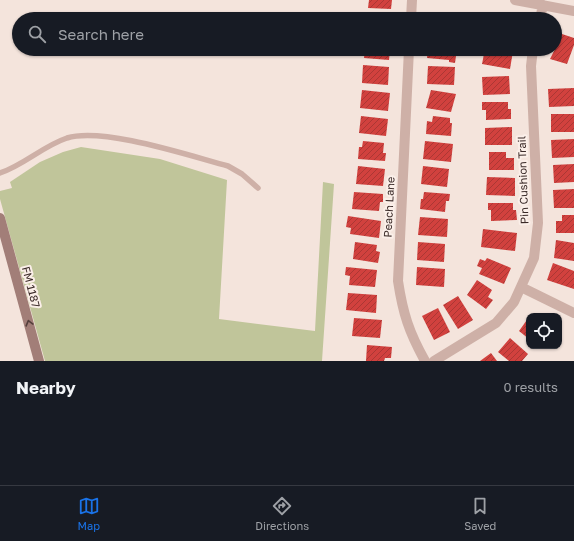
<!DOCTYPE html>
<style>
:root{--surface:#171b24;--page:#20242c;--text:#f1f3f6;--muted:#9ea1a6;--line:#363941;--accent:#1a73e8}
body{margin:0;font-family:"Golos Text",sans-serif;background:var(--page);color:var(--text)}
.controls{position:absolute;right:12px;bottom:12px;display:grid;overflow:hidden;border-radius:8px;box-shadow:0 1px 3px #0004}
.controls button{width:36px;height:36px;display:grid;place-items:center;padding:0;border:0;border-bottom:1px solid var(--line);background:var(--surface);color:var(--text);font:20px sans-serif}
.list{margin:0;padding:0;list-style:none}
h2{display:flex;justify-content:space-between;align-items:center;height:52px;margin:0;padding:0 16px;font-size:17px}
h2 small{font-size:13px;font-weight:400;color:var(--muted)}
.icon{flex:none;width:22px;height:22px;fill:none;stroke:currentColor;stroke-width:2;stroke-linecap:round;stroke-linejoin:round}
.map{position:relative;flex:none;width:574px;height:361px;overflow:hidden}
.search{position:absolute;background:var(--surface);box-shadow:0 1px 3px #0004;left:12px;right:12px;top:12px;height:44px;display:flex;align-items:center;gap:10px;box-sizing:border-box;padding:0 14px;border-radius:22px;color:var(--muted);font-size:15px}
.sheet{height:124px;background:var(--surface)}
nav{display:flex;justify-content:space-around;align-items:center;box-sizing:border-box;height:56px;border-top:1px solid var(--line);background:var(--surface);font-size:11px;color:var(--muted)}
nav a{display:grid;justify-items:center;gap:2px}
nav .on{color:var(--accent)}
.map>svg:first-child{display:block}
.green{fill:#c0c59a}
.building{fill:url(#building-hatch)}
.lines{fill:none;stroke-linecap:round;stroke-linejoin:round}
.service{stroke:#ceb0a7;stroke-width:5.5}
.minor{stroke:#ceb0a7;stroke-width:10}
.secondary{stroke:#a27e78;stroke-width:10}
.oneway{stroke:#543f3c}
.labels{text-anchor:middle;stroke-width:4;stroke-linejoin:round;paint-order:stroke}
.street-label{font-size:11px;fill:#3a2a28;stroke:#fbefe9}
</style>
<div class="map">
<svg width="574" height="361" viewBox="0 0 574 361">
<defs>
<pattern id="building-hatch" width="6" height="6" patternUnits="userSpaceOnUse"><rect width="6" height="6" fill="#d1413e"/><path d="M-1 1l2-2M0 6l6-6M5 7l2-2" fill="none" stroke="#ab3734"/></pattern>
</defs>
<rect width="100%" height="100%" fill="#f4e4dc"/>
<!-- green -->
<path class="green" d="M 81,147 L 160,159 L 227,180 L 219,319 L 315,331 L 323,182 L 334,184 L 322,361 L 45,361 L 0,199 L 0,191 L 12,188 L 10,182 L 40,162 L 63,152 Z"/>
<!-- building -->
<path class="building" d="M 369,0 L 392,0 L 391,9 L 368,8 Z
M 434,13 L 459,15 L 459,19 L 433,19 Z
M 365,14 L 392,17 L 392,19 L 365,19 Z
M 559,33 L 574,38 L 574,45 L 567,64 L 550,59 L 555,49 Z
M 365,49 L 390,49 L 389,60 L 364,58 Z
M 428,49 L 457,49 L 455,63 L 449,62 L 449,60 L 427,58 Z
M 485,49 L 513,51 L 510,69 L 482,64 Z
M 363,65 L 389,67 L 388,85 L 362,83 Z
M 428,66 L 455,67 L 454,85 L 427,84 Z
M 509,76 L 510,94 L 483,95 L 482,77 Z
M 574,88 L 574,106 L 549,107 L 548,89 Z
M 362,90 L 390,93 L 388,111 L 360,108 Z
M 431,90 L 456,94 L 451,112 L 426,108 Z
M 482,102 L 508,102 L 508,109 L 511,109 L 511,119 L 486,120 L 486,110 L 482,110 Z
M 551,114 L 574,114 L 574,132 L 551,132 Z
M 361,116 L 388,119 L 386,136 L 359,133 Z
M 433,116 L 450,118 L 450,123 L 452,123 L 451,136 L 426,134 L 427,121 L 432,122 Z
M 512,127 L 512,145 L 485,145 L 485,128 Z
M 574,139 L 574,157 L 552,158 L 551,140 Z
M 363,141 L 384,143 L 383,153 L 386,153 L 385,161 L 358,159 L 359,147 L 362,147 Z
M 425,141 L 453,144 L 451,162 L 423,159 Z
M 489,152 L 506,152 L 506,158 L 514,158 L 514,170 L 489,170 Z
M 574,164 L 574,182 L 554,183 L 553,165 Z
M 358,166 L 385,169 L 383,186 L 356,184 Z
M 423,166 L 449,169 L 447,187 L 421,184 Z
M 487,177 L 515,178 L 515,196 L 486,195 Z
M 574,189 L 574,208 L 554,208 L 553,190 Z
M 354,192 L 383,194 L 383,202 L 380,202 L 379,211 L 352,209 Z
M 424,192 L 450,194 L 449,201 L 446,201 L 445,212 L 420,209 L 421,199 L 423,199 Z
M 488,203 L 513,203 L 513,210 L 516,210 L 517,220 L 491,221 L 491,210 L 488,210 Z
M 562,215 L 574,215 L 574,233 L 556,233 L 556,221 L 562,221 Z
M 348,216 L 381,221 L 379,238 L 350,234 L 351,228 L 346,227 Z
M 420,217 L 448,219 L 447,237 L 418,235 Z
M 483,229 L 517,233 L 515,251 L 481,247 Z
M 556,240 L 574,243 L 574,261 L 554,258 Z
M 355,242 L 377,245 L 376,251 L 380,252 L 378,263 L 353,259 Z
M 418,242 L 445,244 L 444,262 L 417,260 Z
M 487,258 L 511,268 L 504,284 L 479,274 L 482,268 L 477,266 L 480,259 L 485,261 Z
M 553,263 L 574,271 L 574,289 L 547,280 Z
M 346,267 L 377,270 L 375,287 L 349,285 L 350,276 L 345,275 Z
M 417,267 L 445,269 L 444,287 L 416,285 Z
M 477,280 L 492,290 L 488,297 L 493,300 L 486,309 L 467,295 Z
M 348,293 L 377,295 L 376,313 L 346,310 Z
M 458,296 L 473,320 L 458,329 L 443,305 Z
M 438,308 L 450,332 L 434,340 L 422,316 Z
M 529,317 L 529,339 L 519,331 Z
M 354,318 L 382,320 L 380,338 L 352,336 Z
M 510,338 L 528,354 L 522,361 L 509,361 L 498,352 Z
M 367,345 L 392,347 L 391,358 L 385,358 L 384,361 L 366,361 Z
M 491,353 L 497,361 L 480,361 Z"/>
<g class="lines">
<!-- service -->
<path class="service" d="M 0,173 C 24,165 43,146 67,138 C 104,127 190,156 228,166 L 242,174 L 258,188"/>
<!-- minor -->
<path class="minor" d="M 515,0 L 574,11
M 411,19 L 412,0
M 540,19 L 543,5
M 409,49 L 398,281 C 403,314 409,332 425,361
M 521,287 L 574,313
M 434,361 L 496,323 L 514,302 L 534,258 L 538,223 L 531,66 L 533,49"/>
<!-- secondary -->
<path class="secondary" d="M 0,218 L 39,361"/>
</g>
<!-- one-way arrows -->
<defs><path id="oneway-chevron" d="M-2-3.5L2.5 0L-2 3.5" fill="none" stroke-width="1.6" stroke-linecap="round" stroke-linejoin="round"/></defs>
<use class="oneway" href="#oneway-chevron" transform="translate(29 323) rotate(-105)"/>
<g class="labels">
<!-- street labels -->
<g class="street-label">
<text transform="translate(523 180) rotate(-92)" y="4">Pin Cushion Trail</text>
<text transform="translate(389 207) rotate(-87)" y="4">Peach Lane</text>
<text transform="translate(31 287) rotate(75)" y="4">FM 1187</text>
</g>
</g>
</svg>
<div class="controls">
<button><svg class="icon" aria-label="locate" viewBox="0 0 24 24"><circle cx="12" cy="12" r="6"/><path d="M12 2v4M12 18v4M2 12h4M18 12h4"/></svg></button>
</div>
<div class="search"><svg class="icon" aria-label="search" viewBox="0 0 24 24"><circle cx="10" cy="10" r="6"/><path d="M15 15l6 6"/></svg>Search here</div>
</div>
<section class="sheet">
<h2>Nearby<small>0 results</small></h2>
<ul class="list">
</ul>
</section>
<nav>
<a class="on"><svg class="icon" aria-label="map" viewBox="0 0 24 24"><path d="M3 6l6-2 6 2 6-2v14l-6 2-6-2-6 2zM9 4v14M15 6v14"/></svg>Map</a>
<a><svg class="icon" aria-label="directions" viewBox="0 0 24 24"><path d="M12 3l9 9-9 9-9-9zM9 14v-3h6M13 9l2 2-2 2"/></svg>Directions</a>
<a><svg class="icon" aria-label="saved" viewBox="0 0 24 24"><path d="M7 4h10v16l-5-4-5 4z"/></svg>Saved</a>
</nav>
